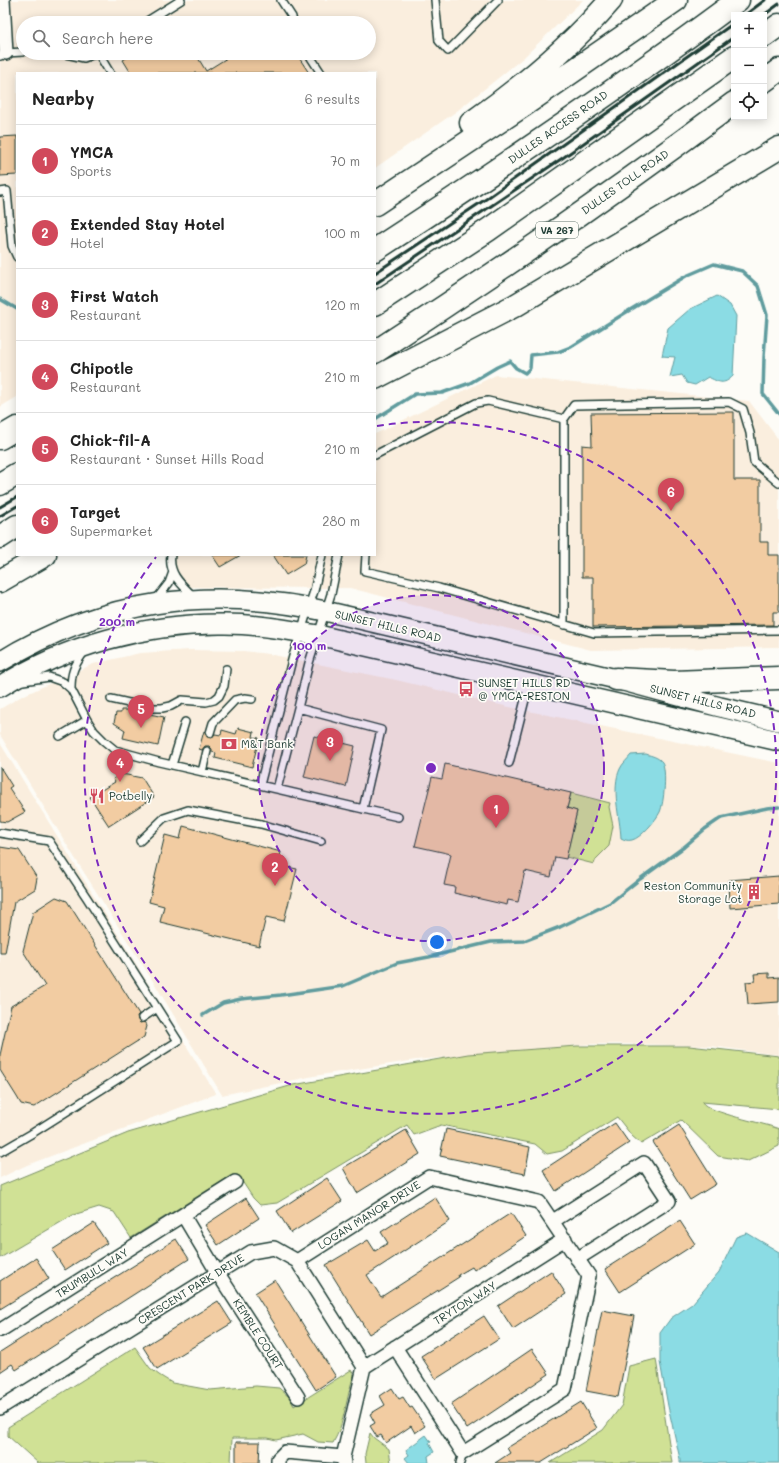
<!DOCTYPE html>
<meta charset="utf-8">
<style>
:root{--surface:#fff;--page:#f2f2f2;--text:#222;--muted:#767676;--line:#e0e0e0;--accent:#d1495b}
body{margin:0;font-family:Mali,sans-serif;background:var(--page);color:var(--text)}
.controls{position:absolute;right:12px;top:12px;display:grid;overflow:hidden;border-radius:0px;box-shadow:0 2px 10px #0003}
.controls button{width:36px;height:36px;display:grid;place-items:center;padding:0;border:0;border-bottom:1px solid var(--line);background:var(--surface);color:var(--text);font:20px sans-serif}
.you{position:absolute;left:437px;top:942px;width:14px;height:14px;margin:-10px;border:3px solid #fff;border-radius:50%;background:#1a73e8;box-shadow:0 0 0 6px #1a73e833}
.badge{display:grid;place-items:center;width:26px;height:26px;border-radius:50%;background:var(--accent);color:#fff;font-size:13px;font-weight:700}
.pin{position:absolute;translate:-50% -33px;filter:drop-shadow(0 1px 2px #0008)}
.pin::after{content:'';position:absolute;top:21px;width:14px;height:12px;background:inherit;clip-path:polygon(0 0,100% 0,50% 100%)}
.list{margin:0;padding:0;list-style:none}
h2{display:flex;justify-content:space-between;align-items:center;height:52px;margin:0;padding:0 16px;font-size:17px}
h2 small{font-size:13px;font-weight:400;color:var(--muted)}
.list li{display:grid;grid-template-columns:26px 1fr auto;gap:12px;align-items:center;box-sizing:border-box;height:72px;padding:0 16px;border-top:1px solid var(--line)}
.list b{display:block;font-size:15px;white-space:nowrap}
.list p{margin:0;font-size:13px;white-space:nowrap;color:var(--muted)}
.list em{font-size:13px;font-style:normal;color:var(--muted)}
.icon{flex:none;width:22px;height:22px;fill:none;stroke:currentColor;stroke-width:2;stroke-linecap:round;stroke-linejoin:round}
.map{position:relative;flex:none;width:779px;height:1463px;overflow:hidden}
.search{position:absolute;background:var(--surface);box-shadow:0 2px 10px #0003;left:16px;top:16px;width:360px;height:44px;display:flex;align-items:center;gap:10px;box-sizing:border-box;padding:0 14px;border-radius:22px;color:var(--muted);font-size:15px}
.panel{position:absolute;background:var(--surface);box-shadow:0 2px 10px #0003;left:16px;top:72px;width:360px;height:484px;border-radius:0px}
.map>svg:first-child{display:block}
.built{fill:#faeede;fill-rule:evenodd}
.green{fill:#d0e195;stroke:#788f64}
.water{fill:#8bdce4;stroke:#609c9e}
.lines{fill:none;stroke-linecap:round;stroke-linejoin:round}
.stream{stroke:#609c9e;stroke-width:3.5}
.building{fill:#f2cca2;stroke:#1f3d34}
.service-casing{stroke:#1f3d34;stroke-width:10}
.minor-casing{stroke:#1f3d34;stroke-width:16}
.secondary-casing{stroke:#1f3d34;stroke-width:22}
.trunk-casing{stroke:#1f3d34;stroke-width:25}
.motorway-casing{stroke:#1f3d34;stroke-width:25}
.service{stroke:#fdfcf7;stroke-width:7}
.minor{stroke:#fdfcf7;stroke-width:13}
.secondary{stroke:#fdfcf7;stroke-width:19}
.trunk{stroke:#fdfcf7;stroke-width:22}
.motorway{stroke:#fdfcf7;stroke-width:22}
.rail{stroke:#1f3d34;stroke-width:3}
.ring{fill:none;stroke:#7b2cbf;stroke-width:2;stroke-dasharray:7 5}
.labels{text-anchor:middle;stroke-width:3.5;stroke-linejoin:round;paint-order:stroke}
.shield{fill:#fdfcf7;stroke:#62766e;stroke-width:1}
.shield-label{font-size:10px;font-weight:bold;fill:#1f3d34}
.street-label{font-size:11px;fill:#1f3d34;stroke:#fdfcf7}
.poi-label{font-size:11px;fill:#1f3d34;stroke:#fdfcf7;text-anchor:start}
.centre{fill:#7b2cbf;stroke:#fdfcf7;stroke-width:2}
.ring-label{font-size:12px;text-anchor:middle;font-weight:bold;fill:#7b2cbf;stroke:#fdfcf7;stroke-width:3.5;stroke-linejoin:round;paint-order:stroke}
</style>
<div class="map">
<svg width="779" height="1463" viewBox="0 0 779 1463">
<rect width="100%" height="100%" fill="#fdfcf7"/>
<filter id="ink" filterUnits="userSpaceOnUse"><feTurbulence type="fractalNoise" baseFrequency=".025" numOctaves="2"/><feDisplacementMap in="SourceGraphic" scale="8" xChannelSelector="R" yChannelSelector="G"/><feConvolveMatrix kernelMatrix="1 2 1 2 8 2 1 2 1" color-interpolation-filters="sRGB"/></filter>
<g filter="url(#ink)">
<!-- built -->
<path class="built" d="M 0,0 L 583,0 L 523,58 L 457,111 L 375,168 L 375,73 L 17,73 L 17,397 L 0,407 ZM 23,23 L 369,23 L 369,53 L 23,53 Z
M 496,375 L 749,401 L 779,440 L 779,647 L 591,650 L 350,588 L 188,587 L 167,555 L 375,555 L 375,434 Z
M 191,650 L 243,651 L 269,654 L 396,680 L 509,707 L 779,763 L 779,1055 L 710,1046 L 633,1044 L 590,1044 L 416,1060 L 314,1076 L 222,1095 L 156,986 L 78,863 L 0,735 L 0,709 L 20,697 L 93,664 L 140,653 Z
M 0,743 L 216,1094 L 27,1165 L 0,1178 Z"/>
<!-- green -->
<path class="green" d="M 571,793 L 610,803 L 609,807 L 613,826 L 609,846 L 596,859 L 594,864 L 566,857 L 577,811 L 567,808 Z
M 577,1046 L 689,1046 L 779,1056 L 779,1109 L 702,1102 C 708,1113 765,1123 779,1129 L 779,1146 L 748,1161 L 718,1156 L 681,1120 L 641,1144 L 632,1136 L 617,1117 L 562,1151 L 547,1154 L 535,1144 L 441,1125 L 414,1135 L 407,1125 L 277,1203 L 260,1205 L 253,1198 L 238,1175 L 227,1178 L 131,1238 L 114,1212 L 99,1207 L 73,1215 L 0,1258 L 0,1186 L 128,1133 L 293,1085 L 468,1054 Z
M 135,1347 L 150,1368 L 159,1375 L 172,1383 L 210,1390 L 256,1386 L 279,1388 L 289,1397 L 294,1406 L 351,1370 L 354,1375 C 346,1397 345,1423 333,1443 L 318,1442 L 303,1434 L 276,1440 L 268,1438 L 232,1438 L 231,1463 L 38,1463 L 8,1436 L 8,1427 Z
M 656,1359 L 672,1463 L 550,1463 L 603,1430 L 622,1405 L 629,1366 Z
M 370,1433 L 374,1438 L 389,1449 L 391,1463 L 366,1463 L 365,1454 Z"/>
<!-- water -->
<path class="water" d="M 717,296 L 730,305 L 736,316 L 733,376 C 723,386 719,382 708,377 L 695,385 L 687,383 L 682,375 L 670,377 L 675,357 L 662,356 L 668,328 L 690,309 Z
M 646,754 C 652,756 658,757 662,762 C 667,770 664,803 660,812 C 656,820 641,838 632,840 C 627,841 625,840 621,838 C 620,817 611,788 620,769 C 622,764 628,759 631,755 Z
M 747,1233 L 779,1252 L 779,1463 L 680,1463 L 680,1459 L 668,1406 L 660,1362 L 660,1333 L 671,1318 L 692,1304 L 719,1272 L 736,1237 Z
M 426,1435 L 431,1442 L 429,1443 L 434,1452 L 428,1456 L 429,1463 L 409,1463 L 405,1458 L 409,1455 L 406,1450 Z"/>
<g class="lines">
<!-- stream -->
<path class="stream" d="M 0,299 L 17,309
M 375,419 L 415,394 L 442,393 L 470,383 L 497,367 L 510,361 L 516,368 L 525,373 L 530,368 L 531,355 L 558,352 L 571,347 L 625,313 L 686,276 L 714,264 L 742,271 L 758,286 L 767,315 L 764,357 L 763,394 L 779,414
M 203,1015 L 223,1003 L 241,999 L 281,995 L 343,986 L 397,963 L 429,957 L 491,942 L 524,941 L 560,927 L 610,903 L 640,879 L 684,847 L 705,829 L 721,818 L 767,808 L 779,807"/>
</g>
<!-- building -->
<path class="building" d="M 134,53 L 195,53 L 206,71 L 235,53 L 296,53 L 309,73 L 131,73 L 123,60 Z
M 17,136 L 17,175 L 0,176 L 0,137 Z
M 734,412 L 734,480 L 760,480 L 760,542 L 768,542 L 768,555 L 779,555 L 779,612 L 773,612 L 773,625 L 593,627 L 593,577 L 582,577 L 582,445 L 592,446 L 591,413 Z
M 212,555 L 241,555 L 220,567 Z
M 273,555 L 306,555 L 304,564 L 286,575 Z
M 121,710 L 130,710 L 164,717 L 158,746 L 123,738 L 125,730 L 114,723 L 116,713 L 121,713 Z
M 238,728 L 254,732 L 253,737 L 259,738 L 252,767 L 215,758 L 216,753 L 212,752 L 212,749 L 209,746 L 205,746 L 202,750 L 199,749 L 204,731 L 205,732 L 207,737 L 211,738 L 215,734 L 221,735 L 222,730 L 236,734 Z
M 314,736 L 355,746 L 346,787 L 304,777 Z
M 445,764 L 571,793 L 567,808 L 577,811 L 566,859 L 555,857 L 551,877 L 525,871 L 518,902 L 508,900 L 507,905 L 454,893 L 455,887 L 444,885 L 451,854 L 415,846 L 432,777 L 442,779 Z
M 0,767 L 12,786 L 9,788 L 25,812 L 7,822 L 0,821 Z
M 122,774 L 142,778 L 154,797 L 109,826 L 90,797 L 115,782 L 113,779 Z
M 183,826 L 281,852 L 278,865 L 297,869 L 284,921 L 266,917 L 259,946 L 160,922 L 164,906 L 149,902 L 165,835 L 180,839 Z
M 0,847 L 19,850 L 37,878 L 35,889 L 14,902 L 5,953 L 0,953 Z
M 779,876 L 779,904 L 730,908 L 729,880 Z
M 56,897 L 67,901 L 139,1014 L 137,1016 L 138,1020 L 140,1023 L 144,1022 L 147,1026 L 144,1037 L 34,1107 L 21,1104 L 17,1097 L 0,1070 L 0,1055 L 11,1006 L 45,986 L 23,951 L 33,912 Z
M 769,973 L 769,978 L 779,977 L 779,1002 L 748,1004 L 746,982 L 755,981 L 754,974 Z
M 615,1123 L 629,1143 L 556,1191 L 543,1170 Z
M 679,1125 L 716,1184 L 690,1200 L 653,1142 Z
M 446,1129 L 530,1147 L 525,1174 L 440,1156 Z
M 406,1130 L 420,1154 L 357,1193 L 343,1168 Z
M 327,1178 L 342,1201 L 291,1233 L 277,1211 Z
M 435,1197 L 450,1221 L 367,1275 L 381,1297 L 511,1213 L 526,1236 L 474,1270 L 472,1267 L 458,1275 L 459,1277 L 369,1334 L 326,1265 L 368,1240 L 375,1251 L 388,1243 L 381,1232 Z
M 246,1198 L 259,1218 L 218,1245 L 205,1225 Z
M 680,1221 L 695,1244 L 620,1292 L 605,1269 Z
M 94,1223 L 107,1243 L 65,1270 L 52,1250 Z
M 176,1239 L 189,1259 L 16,1370 L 12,1364 L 0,1372 L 0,1352 L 80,1301 L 79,1300 Z
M 36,1258 L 49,1279 L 0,1309 L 0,1281 Z
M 551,1271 L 566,1294 L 513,1329 L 498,1306 Z
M 275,1280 L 336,1377 L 316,1390 L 255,1293 Z
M 218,1301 L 232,1323 L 157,1369 L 143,1347 Z
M 602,1310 L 634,1316 L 618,1397 L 586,1391 Z
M 484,1316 L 499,1339 L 436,1379 L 421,1356 Z
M 532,1349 L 549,1374 L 467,1429 L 451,1404 Z
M 392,1388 L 399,1399 L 403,1397 L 410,1408 L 412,1407 L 425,1426 L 415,1433 L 411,1426 L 386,1443 L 381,1435 L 377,1437 L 370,1426 L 375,1423 L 370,1414 L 385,1405 L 380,1396 Z
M 581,1402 L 597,1428 L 541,1463 L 495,1463 L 510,1453 L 507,1448 Z
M 236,1442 L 260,1442 L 259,1463 L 236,1463 Z"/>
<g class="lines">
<defs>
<path id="service" d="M 281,0 L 292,17 L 293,23
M 435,0 L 439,41 L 448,51 L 498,0
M 144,23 L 181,0
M 61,53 L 84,58 L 97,53
M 98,53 L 110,73
M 308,53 L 321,73
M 0,56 L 6,53 L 23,52
M 0,192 L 7,191 L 12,246 L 17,257
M 375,455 L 476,403 L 488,401 L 564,419
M 171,555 C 168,574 182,585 194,597
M 366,555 L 365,571 L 439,588 L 594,633 L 779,630
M 155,601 L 169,583 L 173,572
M 564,625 L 564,419 L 574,405 L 729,402 L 743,409 L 750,433 L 754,462 L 779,483
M 23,681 L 49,677 L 63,682 L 71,689 L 87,720 L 94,731 L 104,741 L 115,750 L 159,762 L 398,817
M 71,689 C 71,672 74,666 84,652
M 111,699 L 151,708 L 162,708 L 171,706 L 182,700 L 206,702 L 214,700 L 219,696 L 224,686 L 226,669
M 298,708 L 381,730 L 363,809
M 210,733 L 213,723 L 235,700 L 245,698 L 252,699
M 60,736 L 87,720
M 509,763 L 529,684
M 172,765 L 185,722
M 202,772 L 207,751
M 260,785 L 293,656 L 314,591 L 322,555
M 277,789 L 298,708 L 309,663 L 331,594 L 339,555
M 0,833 L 49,841 L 87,898 L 178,1041 L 31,1134 L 0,1152
M 140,841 L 164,818 L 188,810 L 261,824 L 321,841
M 142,1018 L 157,1008
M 460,1463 L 463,1453"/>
<path id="minor" d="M 3,0 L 6,53
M 183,1215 L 217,1272 L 298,1397
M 553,1221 L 644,1163 L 669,1201 L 577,1259
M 297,1261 L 429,1177 L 539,1202 L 589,1276 L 565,1389 L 463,1453 L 395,1347
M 0,1330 L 4,1328 L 235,1182
M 364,1367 L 565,1239
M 0,1408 L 251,1252 L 274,1248 L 297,1261 L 364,1367 L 343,1457 L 344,1463
M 278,1463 L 278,1459 L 285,1452 L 343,1457"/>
<path id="secondary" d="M 0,662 C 102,599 209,586 325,611 L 616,679 L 720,707 L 779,721
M 0,687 C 66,645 146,623 225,624 C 256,624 287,630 318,635 L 779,741"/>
<path id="trunk" d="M 616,679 L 674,682 L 779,678"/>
<path id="motorway" d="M 764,36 L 779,25
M 764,81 L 779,70
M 471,123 C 522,87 570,47 611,0
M 375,204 L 524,105 L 676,0
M 375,250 C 498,170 620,88 738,0
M 375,304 L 488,230 L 734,57
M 375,352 C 497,273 617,190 734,103
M 375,378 L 516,305 L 779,148
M 0,438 L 17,428
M 0,484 L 17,474
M 0,537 L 17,526
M 0,581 L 45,555"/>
</defs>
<!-- service casing -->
<use href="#service" class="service-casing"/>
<!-- minor casing -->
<use href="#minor" class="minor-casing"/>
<!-- secondary casing -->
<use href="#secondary" class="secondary-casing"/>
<!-- trunk casing -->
<use href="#trunk" class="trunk-casing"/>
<!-- motorway casing -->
<use href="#motorway" class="motorway-casing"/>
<!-- service -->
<use href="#service" class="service"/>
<!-- minor -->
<use href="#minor" class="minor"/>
<!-- secondary -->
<use href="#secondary" class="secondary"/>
<!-- trunk -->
<use href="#trunk" class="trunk"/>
<!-- motorway -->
<use href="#motorway" class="motorway"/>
<!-- rail -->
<path class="rail" d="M 745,15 L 765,0
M 764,15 L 779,4
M 375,273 L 486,199 L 734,23
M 375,284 L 564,157 L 734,37
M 0,507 L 17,497
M 0,516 L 17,506"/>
</g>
</g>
<!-- distance rings -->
<circle cx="431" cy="768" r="173" fill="#7b2cbf" fill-opacity=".12"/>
<g class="ring">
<circle cx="431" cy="768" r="173"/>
<path d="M377 426A346 346 0 1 1 156 557"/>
</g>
<!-- icons -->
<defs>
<symbol id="bus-bare" viewBox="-9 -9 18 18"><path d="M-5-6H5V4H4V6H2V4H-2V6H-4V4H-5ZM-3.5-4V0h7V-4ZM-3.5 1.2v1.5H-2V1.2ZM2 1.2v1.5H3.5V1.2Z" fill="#d1495b" stroke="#fdfcf7" stroke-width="2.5" paint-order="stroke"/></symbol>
<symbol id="bank-bare" viewBox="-9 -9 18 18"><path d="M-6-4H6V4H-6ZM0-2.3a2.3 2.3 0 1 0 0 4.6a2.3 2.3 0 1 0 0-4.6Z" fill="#d1495b" stroke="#fdfcf7" stroke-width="2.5" paint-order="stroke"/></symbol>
<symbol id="restaurant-bare" viewBox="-9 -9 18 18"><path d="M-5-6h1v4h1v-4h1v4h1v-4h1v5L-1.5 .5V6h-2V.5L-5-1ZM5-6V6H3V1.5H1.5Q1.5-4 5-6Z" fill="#d1495b" stroke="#fdfcf7" stroke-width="2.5" paint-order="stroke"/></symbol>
<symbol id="building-bare" viewBox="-9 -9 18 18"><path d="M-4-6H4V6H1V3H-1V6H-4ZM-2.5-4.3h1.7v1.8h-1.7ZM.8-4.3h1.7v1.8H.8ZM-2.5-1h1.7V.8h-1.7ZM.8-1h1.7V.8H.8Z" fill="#d1495b" stroke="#fdfcf7" stroke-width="2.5" paint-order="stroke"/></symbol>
</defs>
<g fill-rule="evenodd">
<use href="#bus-bare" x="455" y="678" width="22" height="22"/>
<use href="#bank-bare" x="218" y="733" width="22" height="22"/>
<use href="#restaurant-bare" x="86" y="785" width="22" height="22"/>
<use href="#building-bare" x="743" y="881" width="22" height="22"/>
</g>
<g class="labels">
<!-- shield labels -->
<rect class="shield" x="536" y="222" width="42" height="16" rx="3"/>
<g class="shield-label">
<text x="557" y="234">VA 267</text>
</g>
<!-- street labels -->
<g class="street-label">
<text transform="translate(558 127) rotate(-35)" y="4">DULLES ACCESS ROAD</text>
<text transform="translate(625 182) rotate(-35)" y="4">DULLES TOLL ROAD</text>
<text transform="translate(388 626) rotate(13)" y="4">SUNSET HILLS ROAD</text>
<text transform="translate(703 701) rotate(14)" y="4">SUNSET HILLS ROAD</text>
<text transform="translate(369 1215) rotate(-32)" y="4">LOGAN MANOR DRIVE</text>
<text transform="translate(92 1273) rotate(-32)" y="4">TRUMBULL WAY</text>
<text transform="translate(191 1289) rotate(-32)" y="4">CRESCENT PARK DRIVE</text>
<text transform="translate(465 1303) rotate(-32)" y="4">TRYTON WAY</text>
<text transform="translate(258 1334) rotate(57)" y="4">KEMBLE COURT</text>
</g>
<!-- poi labels -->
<g class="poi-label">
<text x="478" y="687">SUNSET HILLS RD<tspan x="478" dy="13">@ YMCA-RESTON</tspan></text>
<text x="241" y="748">M&amp;T Bank</text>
<text x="109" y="800">Potbelly</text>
<text x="742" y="890" text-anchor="end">Reston Community<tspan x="742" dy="13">Storage Lot</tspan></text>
</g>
</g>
<circle cx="431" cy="768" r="6" class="centre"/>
<g class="ring-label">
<text x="117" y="626">200 m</text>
<text x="309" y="650">100 m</text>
</g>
</svg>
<div class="controls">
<button>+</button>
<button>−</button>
<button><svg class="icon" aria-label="locate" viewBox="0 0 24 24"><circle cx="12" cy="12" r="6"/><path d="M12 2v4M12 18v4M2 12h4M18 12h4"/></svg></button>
</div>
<div class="you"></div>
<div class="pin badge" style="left:496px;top:828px">1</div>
<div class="pin badge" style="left:275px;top:886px">2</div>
<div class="pin badge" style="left:330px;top:761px">3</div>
<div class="pin badge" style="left:120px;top:782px">4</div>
<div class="pin badge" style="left:141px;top:728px">5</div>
<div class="pin badge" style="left:671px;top:511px">6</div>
<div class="search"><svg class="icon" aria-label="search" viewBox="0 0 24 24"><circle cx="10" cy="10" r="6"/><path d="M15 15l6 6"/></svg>Search here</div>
<section class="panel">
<h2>Nearby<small>6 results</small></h2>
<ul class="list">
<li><span class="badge">1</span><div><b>YMCA</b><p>Sports</p></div><em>70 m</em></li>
<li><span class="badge">2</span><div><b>Extended Stay Hotel</b><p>Hotel</p></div><em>100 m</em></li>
<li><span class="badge">3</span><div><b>First Watch</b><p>Restaurant</p></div><em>120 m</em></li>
<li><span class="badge">4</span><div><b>Chipotle</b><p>Restaurant</p></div><em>210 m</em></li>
<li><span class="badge">5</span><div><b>Chick-fil-A</b><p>Restaurant · Sunset Hills Road</p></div><em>210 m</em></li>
<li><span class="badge">6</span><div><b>Target</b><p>Supermarket</p></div><em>280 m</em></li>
</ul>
</section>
</div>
